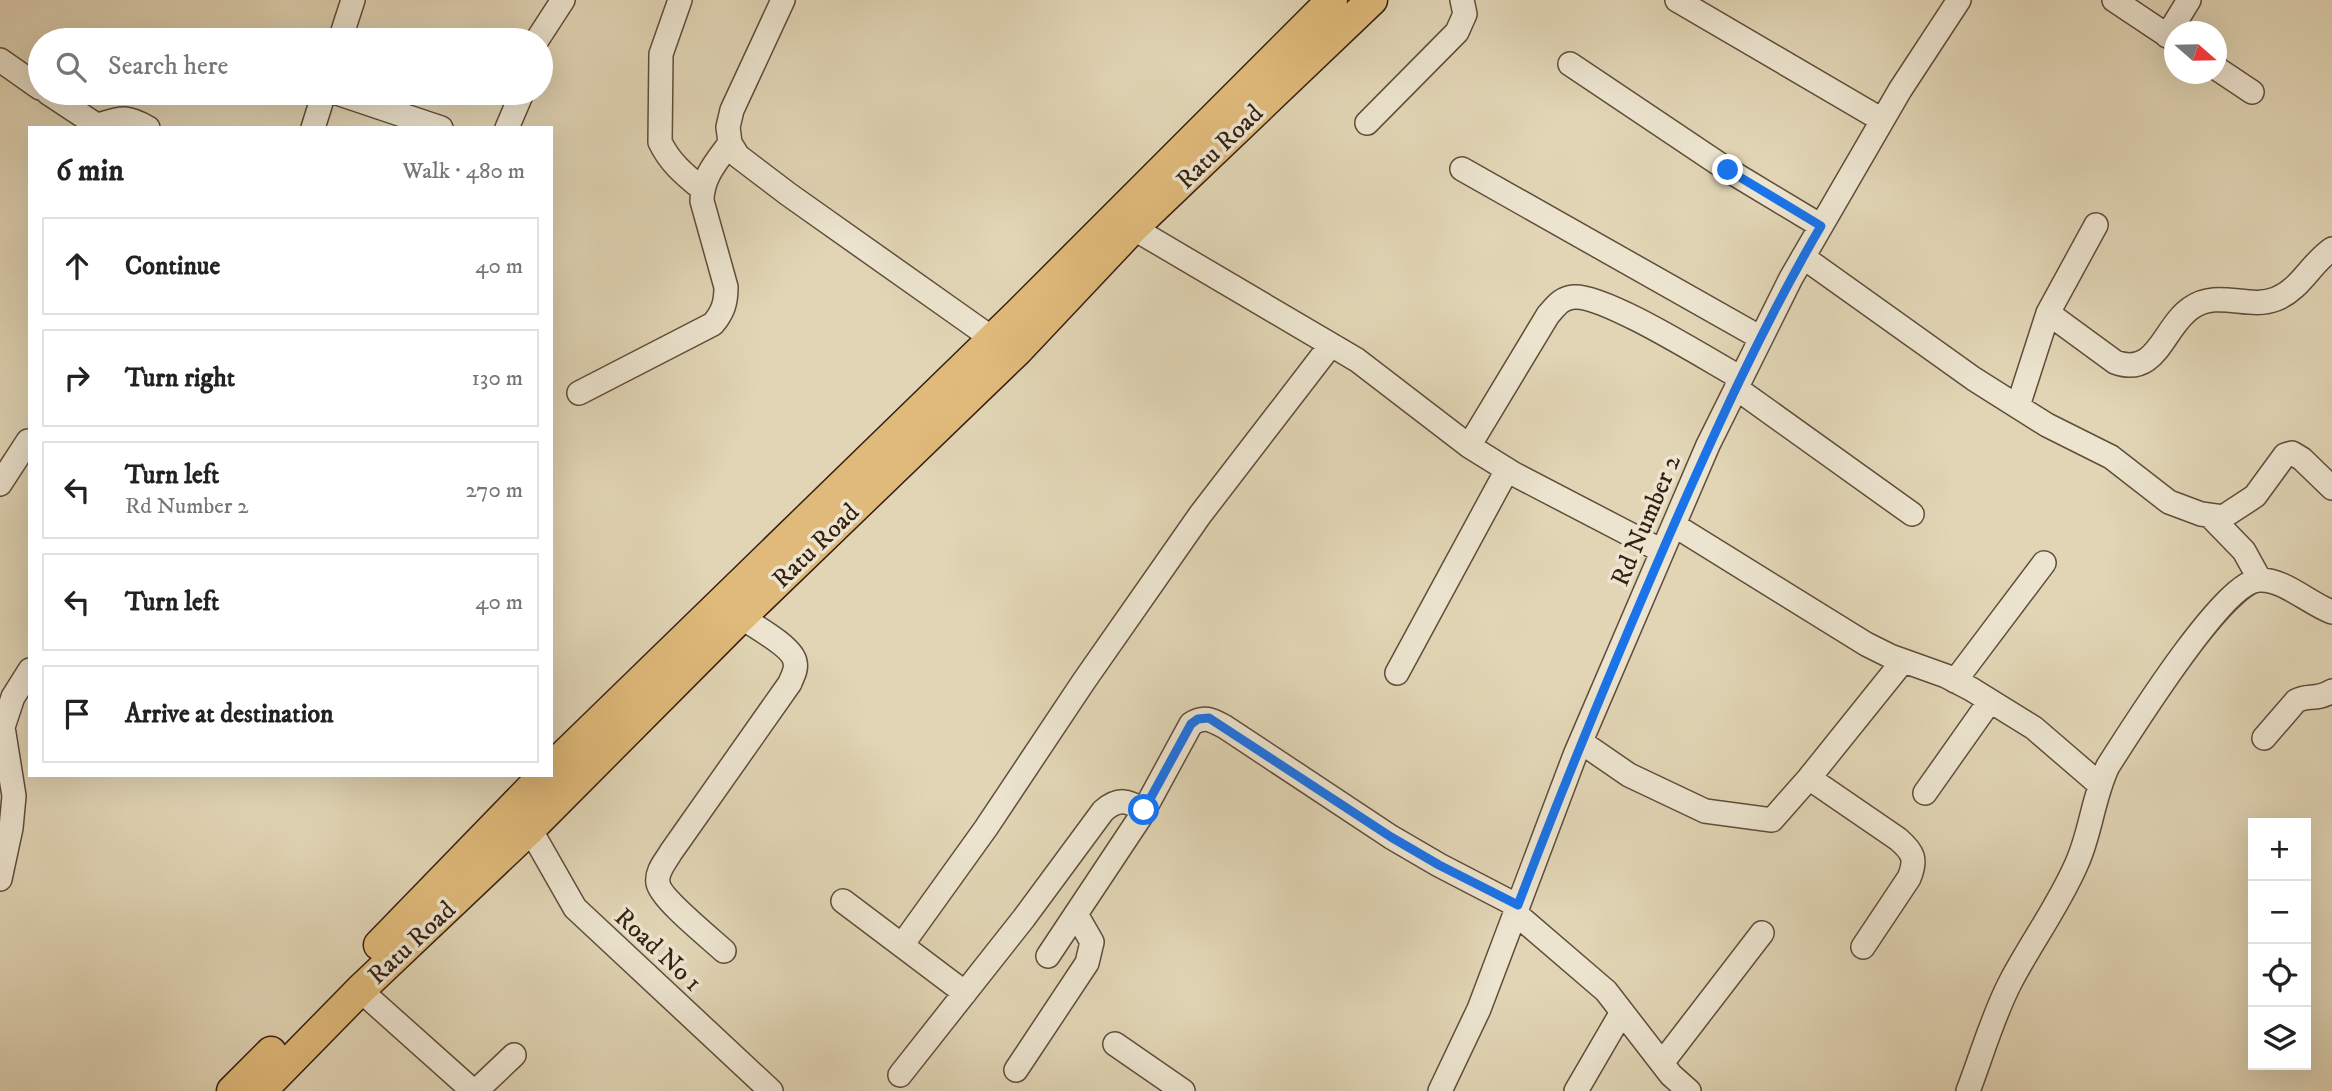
<!DOCTYPE html>
<meta charset="utf-8">
<style>
:root{--surface:#fff;--page:#f2f2f2;--text:#222;--muted:#767676;--line:#e0e0e0}
body{margin:0;font-family:"IM FELL DW Pica",serif;background:var(--page);color:var(--text)}
.controls{position:absolute;right:21px;bottom:21px;display:grid;overflow:hidden;border-radius:0px;box-shadow:0 7px 28px #0002}
.controls button{width:63px;height:63px;display:grid;place-items:center;padding:0;border:0;border-bottom:2px solid var(--line);background:var(--surface);color:var(--text);font:35px sans-serif}
.compass{position:absolute;left:2164px;top:21px;width:63px;height:63px;border-radius:50%;background:var(--surface);box-shadow:0 7px 28px #0002;rotate:110deg}
.stop{position:absolute;width:21px;height:21px;margin:-16px;border:5px solid #1a73e8;border-radius:50%;background:#fff}
.stop.end{background:#1a73e8;border-color:#fff;box-shadow:0 2px 7px #0008}
.list{margin:0;padding:0;list-style:none}
h2{display:flex;justify-content:space-between;align-items:center;height:91px;margin:0;padding:0 28px;font-size:30px}
h2 small{font-size:23px;font-weight:400;color:var(--muted)}
.list li{display:grid;grid-template-columns:46px 1fr auto;gap:21px;align-items:center;box-sizing:border-box;height:98px;margin:0 14px 14px;padding:0 14px;border:2px solid var(--line);border-radius:0px}
.list b{display:block;font-size:26px;white-space:nowrap}
.list p{margin:0;font-size:23px;white-space:nowrap;color:var(--muted)}
.list em{font-size:23px;font-style:normal;color:var(--muted)}
.icon{flex:none;width:38px;height:38px;fill:none;stroke:currentColor;stroke-width:2;stroke-linecap:round;stroke-linejoin:round}
.map{position:relative;flex:none;width:2332px;height:1091px;overflow:hidden}
.search{position:absolute;background:var(--surface);box-shadow:0 7px 28px #0002;left:28px;top:28px;width:525px;height:77px;display:flex;align-items:center;gap:18px;box-sizing:border-box;padding:0 24px;border-radius:38px;color:var(--muted);font-size:26px}
.panel{position:absolute;background:var(--surface);box-shadow:0 7px 28px #0002;left:28px;top:126px;width:525px;height:651px;border-radius:0px}
.map>svg:first-child{display:block}
.lines{fill:none;stroke-linecap:round;stroke-linejoin:round}
.minor-casing{stroke:#604d3a;stroke-width:26}
.major-casing{stroke:#352011;stroke-width:33}
.minor{stroke:#ece4cf;stroke-width:23}
.major{stroke:#e0ba7a;stroke-width:30}
.route{stroke:#1a73e8;stroke-width:9}
.labels{text-anchor:middle;stroke-width:7;stroke-linejoin:round;paint-order:stroke}
.street-label{font-size:26px;fill:#352011;stroke:#ece4cf}
</style>
<div class="map">
<svg width="2332" height="1091" viewBox="0 0 2332 1091">
<rect width="100%" height="100%" fill="#e1d5b5"/>
<filter id="stains"><feTurbulence type="fractalNoise" baseFrequency=".00286" numOctaves="4"/><feColorMatrix values="0 0 0 0 .2 0 0 0 0 .09 0 0 0 0 .02 0 0 0 .5 -.17"/></filter>
<radialGradient id="worn" r=".72"><stop offset=".6" stop-color="#630" stop-opacity="0"/><stop offset="1" stop-color="#630" stop-opacity=".3"/></radialGradient>
<g class="lines">
<defs>
<path id="minor" d="M 680,0 L 661,54 L 660,142 C 670,163 685,175 702,189
M 783,0 L 732,110 L 728,127 L 730,143 L 738,156 L 788,194 L 993,339
M 1677,0 L 1882,120
M 2114,0 L 2174,40
M 2167,36 L 2189,0
M 340,40 L 353,0
M 537,40 L 563,0
M 0,60 L 40,88
M 1570,64 L 1728,170 L 1821,226
M 2216,68 L 2252,92
M 48,93 L 101,128
M 337,93 L 441,128
M 1367,123 L 1457,32 L 1465,14 L 1462,0
M 98,125 C 121,118 126,115 148,128
M 313,128 L 324,93
M 507,128 L 522,93
M 1462,169 L 1761,338
M 1133,228 L 1357,360 L 1469,446 L 1514,474 L 1662,551
M 1803,257 L 1974,379 L 2047,425 L 2111,457 L 2169,502 L 2201,514 L 2223,517 L 2255,496 L 2285,455 L 2292,453 L 2302,459 L 2332,488
M 2048,313 L 2115,362 C 2157,378 2163,327 2191,308 C 2217,289 2249,310 2276,299 C 2301,289 2311,263 2332,249
M 1736,388 L 1912,514
M 579,393 L 713,324 C 723,312 726,303 726,287 L 702,201 C 702,177 717,161 730,143
M 2018,406 L 2048,313 L 2096,225
M 1469,446 L 1548,315 C 1556,306 1561,298 1574,297 C 1606,295 1708,360 1741,378
M 0,484 L 28,441
M 2211,517 L 2244,551 L 2260,580
M 1674,525 L 1866,644 L 1890,656 L 1946,676 L 1971,689 L 2034,728 L 2099,784
M 1397,673 L 1507,470
M 1955,681 L 2044,563
M 2264,738 L 2296,701 C 2308,694 2316,701 2332,691
M 1581,742 L 1629,775 L 1705,811 L 1772,820 L 1809,778 L 1903,661
M 1809,778 L 1898,839 C 1913,852 1917,859 1909,878 L 1863,947
M 1925,793 L 1990,701
M 521,817 L 530,829 L 575,908 L 771,1091
M 0,879 L 11,828 L 14,796 L 3,727 L 13,697 L 30,670
M 843,901 L 965,993
M 1515,913 L 1606,991 L 1671,1075 L 1689,1091
M 902,945 L 986,828 L 1084,681 L 1200,515 L 1330,346
M 724,951 C 710,938 660,898 658,883 C 656,871 666,861 671,852 L 790,683 C 792,677 797,670 795,662 C 793,647 754,626 741,617
M 1048,956 L 1141,816 L 1191,724 C 1204,715 1212,720 1225,727 L 1391,837 L 1439,865 L 1518,906
M 360,990 L 473,1091
M 1115,1044 L 1183,1091
M 1662,1063 L 1762,933
M 1016,1070 L 1087,963 L 1092,942 L 1076,914
M 900,1075 L 1024,918 L 1103,811 C 1119,797 1128,801 1144,810
M 476,1091 L 514,1055
M 1440,1091 L 1479,1009 L 1575,755 L 1708,445 L 1791,278 L 1900,90 L 1959,0
M 1576,1091 L 1622,1012
M 1968,1091 C 1982,1055 1993,1015 2011,981 C 2032,941 2059,905 2077,863 C 2091,832 2093,797 2108,766 C 2130,732 2223,582 2259,580 C 2282,578 2310,604 2332,612"/>
<path id="major" d="M 551,768 L 1019,313 L 1332,0
M 379,945 L 544,775
M 232,1091 L 271,1052
M 261,1091 L 360,990 L 530,829 L 741,617 L 1018,350 L 1133,228 L 1372,0"/>
</defs>
<!-- minor casing -->
<use href="#minor" class="minor-casing"/>
<!-- major casing -->
<use href="#major" class="major-casing"/>
<!-- minor -->
<use href="#minor" class="minor"/>
<!-- major -->
<use href="#major" class="major"/>
</g>
<g class="lines">
<!-- route -->
<path class="route" d="M 1144,810 L 1191,724 L 1198,719 L 1209,718 L 1391,837 L 1439,865 L 1518,905 C 1565,781 1616,658 1669,536 C 1715,431 1763,325 1821,226 L 1728,170"/>
</g>
<g class="labels">
<!-- street labels -->
<g class="street-label">
<text transform="translate(1219 146) rotate(-44)" y="9">Ratu Road</text>
<text transform="translate(1645 520) rotate(-67)" y="9">Rd Number 2</text>
<text transform="translate(815 545) rotate(-44)" y="9">Ratu Road</text>
<text transform="translate(411 942) rotate(-43)" y="9">Ratu Road</text>
<text transform="translate(659 949) rotate(43)" y="9">Road No 1</text>
</g>
</g>
<rect width="100%" height="100%" filter="url(#stains)"/>
<rect width="100%" height="100%" fill="url(#worn)"/>
</svg>
<div class="controls">
<button>+</button>
<button>−</button>
<button><svg class="icon" aria-label="locate" viewBox="0 0 24 24"><circle cx="12" cy="12" r="6"/><path d="M12 2v4M12 18v4M2 12h4M18 12h4"/></svg></button>
<button><svg class="icon" aria-label="layers" viewBox="0 0 24 24"><path d="M12 4l9 5-9 5-9-5zM3 14l9 5 9-5"/></svg></button>
</div>
<svg class="compass" viewBox="-18 -18 36 36"><path d="M0-13l5 13h-10z" fill="#e53935"/><path d="M0 13l5-13h-10z" fill="#767676"/></svg>
<div class="stop" style="left:1144px;top:810px"></div>
<div class="stop end" style="left:1728px;top:170px"></div>
<div class="search"><svg class="icon" aria-label="search" viewBox="0 0 24 24"><circle cx="10" cy="10" r="6"/><path d="M15 15l6 6"/></svg>Search here</div>
<section class="panel">
<h2>6 min<small>Walk · 480 m</small></h2>
<ul class="list">
<li><svg class="icon" aria-label="ahead" viewBox="0 0 24 24"><path d="M12 20V5M6 11l6-6 6 6"/></svg><div><b>Continue</b></div><em>40 m</em></li>
<li><svg class="icon" aria-label="right" viewBox="0 0 24 24"><path d="M7 20v-9h11M14 6l5 5-5 5"/></svg><div><b>Turn right</b></div><em>130 m</em></li>
<li><svg class="icon" aria-label="left" viewBox="0 0 24 24"><path d="M17 20v-9H6M10 6l-5 5 5 5"/></svg><div><b>Turn left</b><p>Rd Number 2</p></div><em>270 m</em></li>
<li><svg class="icon" aria-label="left" viewBox="0 0 24 24"><path d="M17 20v-9H6M10 6l-5 5 5 5"/></svg><div><b>Turn left</b></div><em>40 m</em></li>
<li><svg class="icon" aria-label="arrive" viewBox="0 0 24 24"><path d="M6 21V4h12l-3 4 3 4H6"/></svg><div><b>Arrive at destination</b></div></li>
</ul>
</section>
</div>
